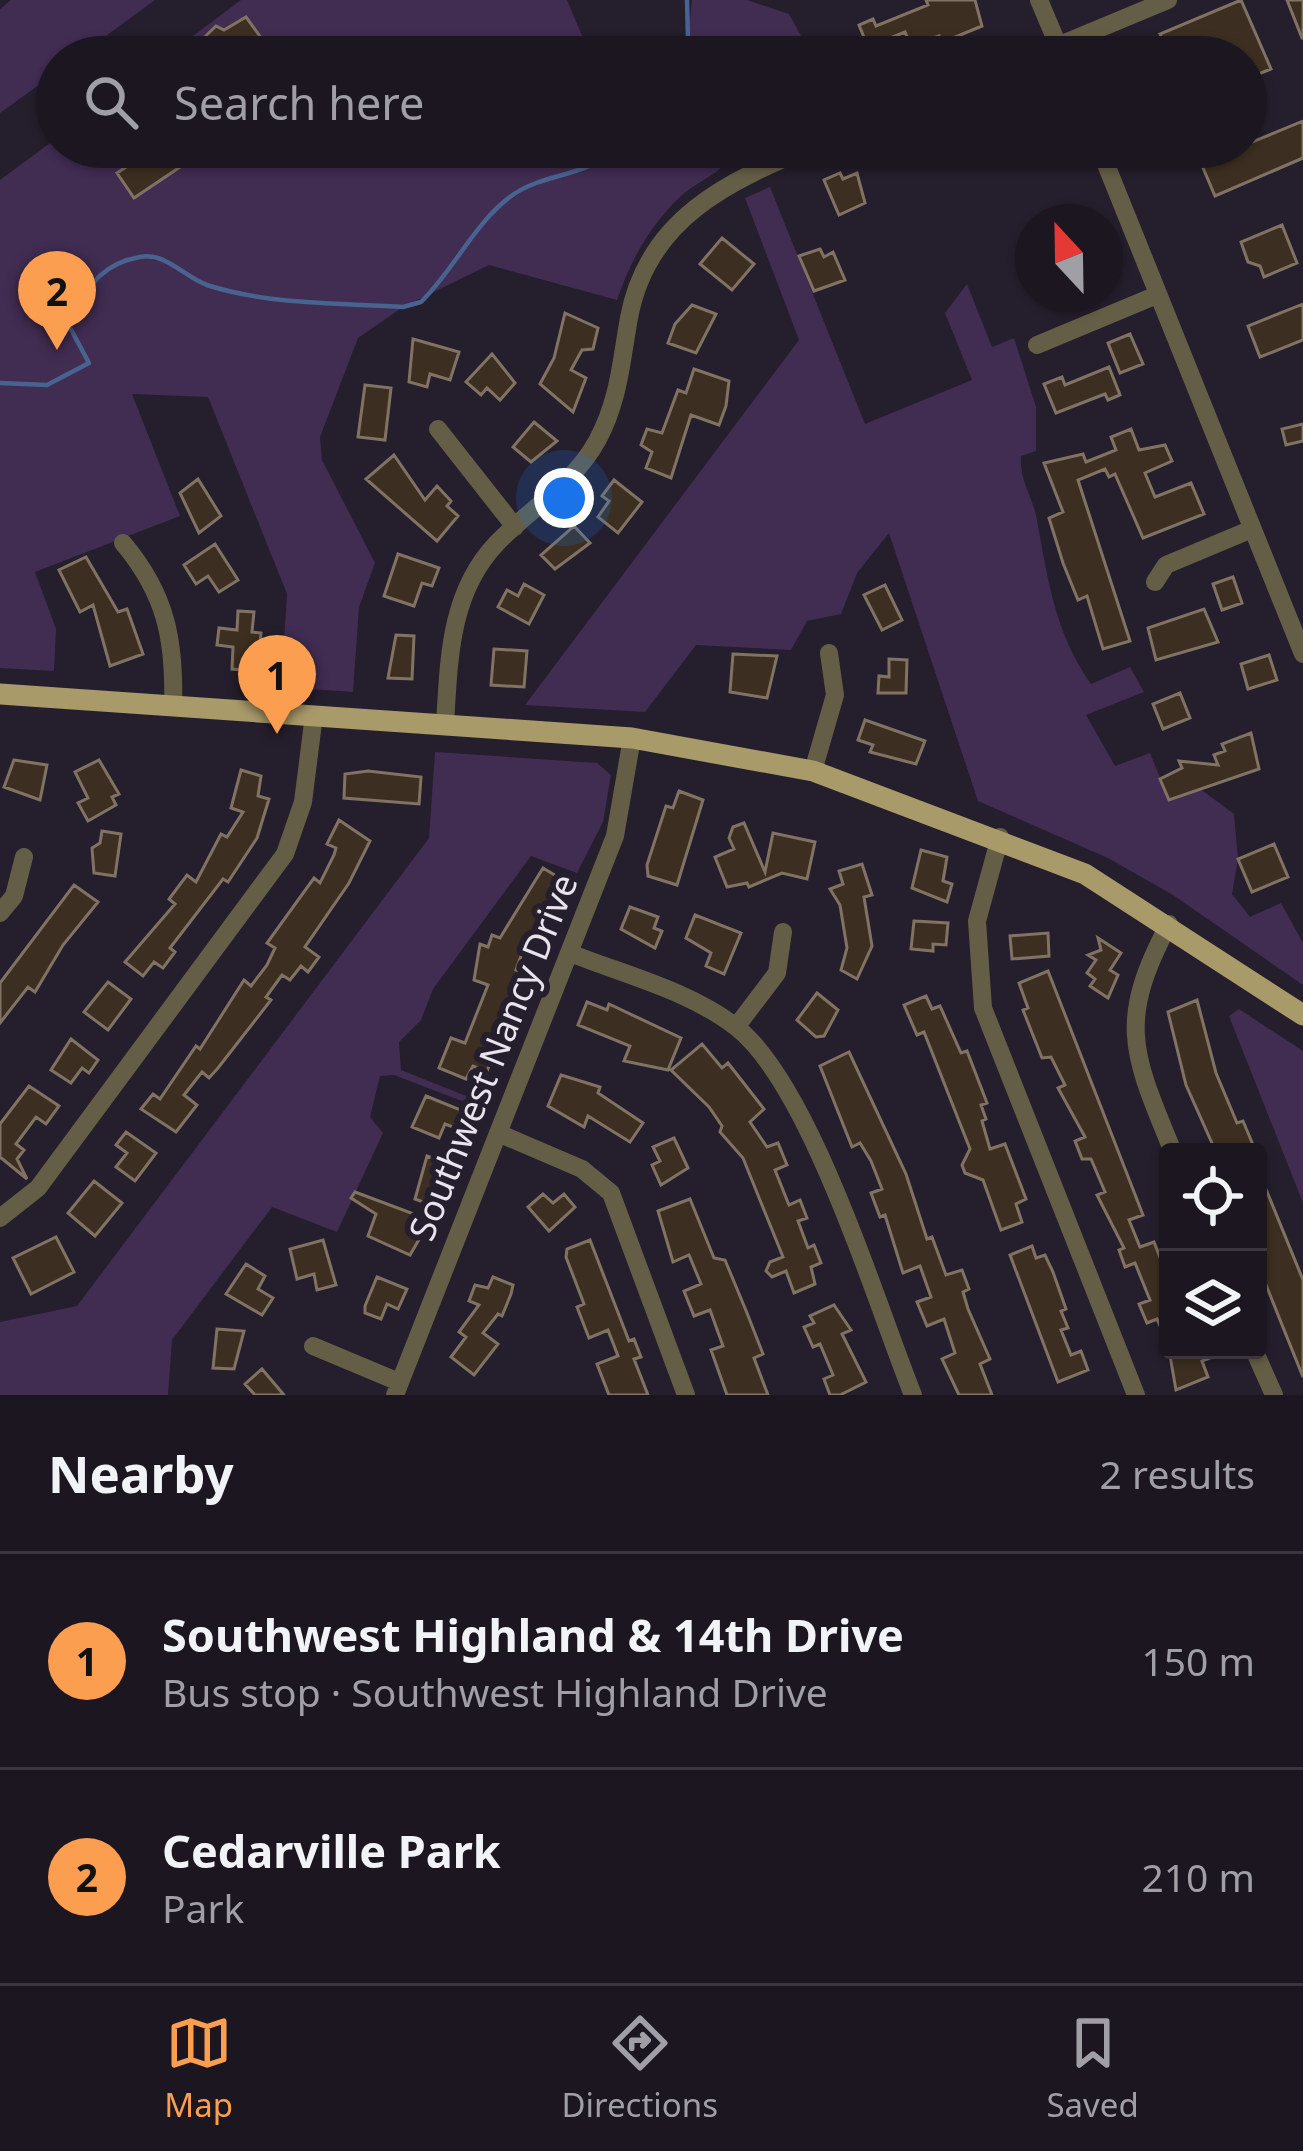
<!DOCTYPE html>
<meta charset="utf-8">
<style>
:root{--surface:#1c1621;--page:#29232e;--text:#f1f3f6;--muted:#a09fa5;--line:#3a353f;--accent:#fb9e50}
body{margin:0;font-family:"Noto Sans",sans-serif;background:var(--page);color:var(--text)}
.controls{position:absolute;right:36px;bottom:36px;display:grid;overflow:hidden;border-radius:12px;box-shadow:0 3px 9px #0004}
.controls button{width:108px;height:108px;display:grid;place-items:center;padding:0;border:0;border-bottom:3px solid var(--line);background:var(--surface);color:var(--text);font:60px sans-serif}
.compass{position:absolute;left:1015px;top:204px;width:108px;height:108px;border-radius:50%;background:var(--surface);box-shadow:0 3px 9px #0004;rotate:338deg}
.you{position:absolute;left:564px;top:498px;width:42px;height:42px;margin:-30px;border:9px solid #fff;border-radius:50%;background:#1a73e8;box-shadow:0 0 0 18px #1a73e833}
.badge{display:grid;place-items:center;width:78px;height:78px;border-radius:50%;background:var(--accent);color:#111;font-size:39px;font-weight:700}
.pin{position:absolute;translate:-50% -99px;filter:drop-shadow(0 3px 6px #0008)}
.pin::after{content:'';position:absolute;top:63px;width:42px;height:36px;background:inherit;clip-path:polygon(0 0,100% 0,50% 100%)}
.list{margin:0;padding:0;list-style:none}
h2{display:flex;justify-content:space-between;align-items:center;height:156px;margin:0;padding:0 48px;font-size:51px}
h2 small{font-size:39px;font-weight:400;color:var(--muted)}
.list li{display:grid;grid-template-columns:78px 1fr auto;gap:36px;align-items:center;box-sizing:border-box;height:216px;padding:0 48px;border-top:3px solid var(--line)}
.list b{display:block;font-size:45px;white-space:nowrap}
.list p{margin:0;font-size:39px;white-space:nowrap;color:var(--muted)}
.list em{font-size:39px;font-style:normal;color:var(--muted)}
.icon{flex:none;width:66px;height:66px;fill:none;stroke:currentColor;stroke-width:2;stroke-linecap:round;stroke-linejoin:round}
.map{position:relative;flex:none;width:1303px;height:1395px;overflow:hidden}
.search{position:absolute;background:var(--surface);box-shadow:0 3px 9px #0004;left:36px;right:36px;top:36px;height:132px;display:flex;align-items:center;gap:30px;box-sizing:border-box;padding:0 42px;border-radius:66px;color:var(--muted);font-size:45px}
.sheet{height:588px;background:var(--surface)}
nav{display:flex;justify-content:space-around;align-items:center;box-sizing:border-box;height:168px;border-top:3px solid var(--line);background:var(--surface);font-size:33px;color:var(--muted)}
nav a{display:grid;justify-items:center;gap:6px}
nav .on{color:var(--accent)}
.map>svg:first-child{display:block}
.green{fill:#412c52}
.lines{fill:none;stroke-linecap:round;stroke-linejoin:round}
.stream{stroke:#496391;stroke-width:4.5}
.building{fill:#3c2f21;stroke:#817363;stroke-width:3}
.minor{stroke:#655e47;stroke-width:18}
.major{stroke:#a99a6a;stroke-width:21}
.labels{text-anchor:middle;stroke-width:12;stroke-linejoin:round;paint-order:stroke}
.street-label{font-size:36px;fill:#e8e3ed;stroke:#251e2c}
</style>
<div class="map">
<svg width="1303" height="1395" viewBox="0 0 1303 1395">
<rect width="100%" height="100%" fill="#251e2c"/>
<!-- green -->
<path class="green" d="M 11,0 L 155,0 L 77,57 L 57,57 L 57,72 L 0,113 L 0,9 Z
M 241,0 L 567,0 L 591,57 L 165,57 Z
M 692,0 L 747,0 L 789,14 L 810,52 L 825,52 L 829,57 L 680,57 L 688,39 Z
M 57,138 L 57,147 L 737,147 C 728,171 700,179 681,196 C 650,225 631,260 617,300 L 489,265 L 403,307 L 358,338 L 320,437 L 322,460 L 375,563 L 359,607 L 353,692 L 281,687 L 287,594 L 208,397 L 132,394 L 180,516 L 35,572 L 56,629 L 54,671 L 0,668 L 0,180 Z
M 770,187 L 865,424 L 972,380 L 945,313 L 967,284 L 992,347 L 1014,338 L 1036,407 L 1036,451 L 1021,456 C 1019,481 1033,496 1037,520 C 1048,580 1055,633 1091,684 L 1130,667 L 1144,692 L 1086,715 L 1115,766 L 1150,753 L 1169,800 L 1199,788 L 1234,814 L 1238,859 L 1232,894 L 1250,917 L 1281,903 L 1303,943 L 1303,985 L 1173,895 L 1108,858 L 978,801 L 889,533 L 857,573 L 841,614 L 807,621 L 791,650 L 696,645 L 645,712 L 525,705 L 799,340 L 745,198 Z
M 435,752 L 597,763 L 611,775 L 603,822 L 577,873 L 531,856 L 433,989 L 421,1020 L 399,1042 L 401,1070 L 491,1106 L 488,1111 L 394,1075 L 380,1076 L 370,1117 L 383,1133 L 337,1232 L 272,1207 L 172,1340 L 168,1395 L 0,1395 L 0,1322 L 77,1306 L 429,838 Z
M 1239,1009 L 1303,1051 L 1303,1203 L 1229,1016 Z"/>
<g class="lines">
<!-- stream -->
<path class="stream" d="M 680,57 L 688,39 L 687,0
M 0,383 L 47,385 L 89,363 L 67,322 C 88,289 99,264 140,257 C 166,252 184,277 207,285 C 269,305 339,303 403,307 L 421,302 C 455,269 475,221 514,194 C 547,172 590,177 615,147"/>
</g>
<!-- building -->
<path class="building" d="M 926,0 L 975,0 L 982,26 L 941,43 L 939,36 L 911,46 L 905,32 L 868,47 L 859,25 L 873,19 L 876,26 L 928,5 Z
M 1241,0 L 1271,69 L 1246,79 L 1246,57 L 1170,57 L 1160,34 Z
M 1287,0 L 1303,0 L 1303,38 L 1302,38 Z
M 246,17 L 275,57 L 184,57 L 216,26 L 224,30 Z
M 1303,121 L 1303,158 L 1215,196 L 1201,163 Z
M 157,147 L 171,147 L 183,165 L 134,198 L 117,173 Z
M 840,173 L 843,179 L 857,173 L 865,203 L 839,215 L 824,180 Z
M 1282,225 L 1297,263 L 1264,277 L 1260,266 L 1248,262 L 1241,242 Z
M 722,238 L 754,264 L 732,290 L 700,264 Z
M 820,249 L 824,257 L 833,252 L 845,280 L 814,291 L 799,256 Z
M 1303,304 L 1303,340 L 1260,357 L 1248,326 Z
M 692,305 L 716,314 L 696,353 L 668,343 L 675,324 Z
M 565,313 L 598,328 L 593,349 L 582,350 L 571,370 L 586,378 L 573,412 L 540,384 L 554,358 Z
M 1130,334 L 1143,364 L 1120,373 L 1108,343 Z
M 413,339 L 459,352 L 450,380 L 430,374 L 427,387 L 409,382 Z
M 492,354 L 515,383 L 500,400 L 487,388 L 481,395 L 466,382 Z
M 1109,367 L 1120,395 L 1108,400 L 1105,394 L 1056,413 L 1044,384 L 1062,377 L 1065,385 Z
M 694,369 L 729,381 L 726,406 L 719,425 L 691,415 L 671,478 L 646,468 L 652,452 L 641,445 L 647,429 L 662,433 L 678,390 L 686,393 Z
M 365,385 L 391,388 L 385,440 L 358,437 Z
M 534,422 L 557,441 L 531,462 L 513,447 Z
M 1303,424 L 1303,441 L 1286,445 L 1282,429 Z
M 1131,429 L 1139,450 L 1165,445 L 1172,461 L 1145,473 L 1155,497 L 1191,483 L 1204,514 L 1143,538 L 1115,474 L 1109,477 L 1105,469 L 1078,480 L 1130,641 L 1103,649 L 1087,596 L 1078,600 L 1063,563 L 1049,518 L 1063,512 L 1044,463 L 1083,454 L 1086,462 L 1116,450 L 1111,437 Z
M 394,455 L 425,500 L 437,486 L 451,501 L 447,506 L 458,516 L 437,541 L 366,479 Z
M 198,479 L 221,516 L 199,533 L 180,493 Z
M 614,480 L 642,502 L 618,533 L 598,517 L 609,501 L 602,496 Z
M 574,526 L 590,543 L 555,569 L 541,555 Z
M 215,544 L 238,580 L 219,592 L 208,576 L 196,584 L 184,565 Z
M 398,554 L 439,568 L 432,586 L 422,583 L 414,606 L 384,596 Z
M 86,557 L 118,612 L 127,609 L 143,654 L 110,666 L 93,605 L 80,612 L 59,570 Z
M 1233,577 L 1242,603 L 1222,610 L 1213,584 Z
M 524,584 L 544,595 L 529,624 L 498,607 L 507,590 L 518,596 Z
M 885,585 L 902,620 L 882,630 L 864,595 Z
M 1204,609 L 1218,642 L 1156,660 L 1148,628 Z
M 238,611 L 254,612 L 252,632 L 261,633 L 257,671 L 232,669 L 233,647 L 217,645 L 219,628 L 237,630 Z
M 396,635 L 414,636 L 412,679 L 388,678 Z
M 494,649 L 527,651 L 524,687 L 491,685 Z
M 733,654 L 777,656 L 767,698 L 730,692 Z
M 1269,655 L 1277,680 L 1248,689 L 1241,664 Z
M 889,659 L 907,660 L 906,693 L 878,693 L 879,676 L 889,677 Z
M 1180,693 L 1190,718 L 1163,729 L 1153,704 Z
M 865,720 L 925,741 L 916,764 L 870,752 L 873,745 L 858,740 Z
M 1251,733 L 1259,769 L 1169,800 L 1160,779 L 1182,768 L 1179,761 L 1218,765 L 1214,755 L 1225,751 L 1222,744 Z
M 14,760 L 47,765 L 40,800 L 4,787 Z
M 99,760 L 119,794 L 112,797 L 116,805 L 88,821 L 78,803 L 88,798 L 75,772 Z
M 241,770 L 261,776 L 258,796 L 269,799 L 257,838 L 228,882 L 223,879 L 170,948 L 175,952 L 163,968 L 154,962 L 143,976 L 125,962 L 175,904 L 169,899 L 187,875 L 196,882 L 221,834 L 227,837 L 243,812 L 231,808 Z
M 368,771 L 421,777 L 419,804 L 344,798 L 345,774 Z
M 679,791 L 703,800 L 677,885 L 648,876 L 647,865 L 666,806 L 673,808 Z
M 339,820 L 370,841 L 349,883 L 305,947 L 319,957 L 308,972 L 301,966 L 290,980 L 282,975 L 266,997 L 271,1000 L 218,1068 L 209,1078 L 202,1072 L 184,1095 L 197,1105 L 176,1132 L 141,1109 L 153,1094 L 160,1099 L 196,1046 L 200,1049 L 244,980 L 251,986 L 267,965 L 275,948 L 267,943 L 314,878 L 320,883 L 334,855 L 336,848 L 327,844 Z
M 744,823 L 765,872 L 773,833 L 815,842 L 807,879 L 782,873 L 749,887 L 747,883 L 727,887 L 715,857 L 734,849 L 729,838 L 733,827 Z
M 102,831 L 121,834 L 115,876 L 94,873 L 92,848 L 100,843 Z
M 1274,844 L 1288,877 L 1252,892 L 1238,859 Z
M 921,850 L 947,857 L 943,881 L 952,884 L 947,902 L 912,888 Z
M 862,864 L 872,895 L 864,897 L 872,946 L 857,979 L 841,970 L 847,948 L 840,905 L 830,889 L 843,884 L 839,871 Z
M 543,868 L 563,880 L 553,896 L 557,899 L 524,948 L 516,970 L 526,974 L 487,1071 L 473,1066 L 466,1079 L 439,1068 L 451,1038 L 465,1043 L 488,985 L 474,980 L 480,944 L 488,947 L 492,935 L 500,938 Z
M 74,885 L 98,902 L 63,945 L 35,992 L 28,987 L 0,1023 L 0,983 Z
M 630,907 L 658,917 L 654,928 L 662,931 L 655,948 L 621,929 Z
M 695,915 L 741,933 L 724,974 L 706,966 L 711,953 L 686,938 Z
M 914,921 L 948,923 L 946,945 L 933,944 L 933,951 L 911,949 Z
M 1048,933 L 1049,956 L 1012,959 L 1010,936 Z
M 1098,938 L 1121,953 L 1110,970 L 1118,975 L 1108,998 L 1090,986 L 1095,979 L 1087,973 L 1096,960 L 1088,955 L 1101,950 Z
M 1048,971 L 1143,1215 L 1129,1220 L 1140,1247 L 1154,1242 L 1168,1278 L 1168,1345 L 1157,1319 L 1147,1323 L 1139,1304 L 1150,1300 L 1135,1263 L 1125,1267 L 1119,1250 L 1124,1248 L 1097,1195 L 1105,1192 L 1091,1159 L 1082,1159 L 1075,1141 L 1085,1137 L 1058,1088 L 1065,1085 L 1051,1057 L 1042,1058 L 1023,1010 L 1028,1008 L 1019,983 Z
M 108,982 L 131,999 L 108,1030 L 84,1012 Z
M 817,993 L 838,1010 L 824,1036 L 816,1037 L 797,1020 Z
M 926,996 L 932,1009 L 940,1006 L 961,1053 L 967,1051 L 987,1103 L 981,1105 L 986,1119 L 982,1121 L 990,1149 L 1005,1144 L 1026,1199 L 1016,1204 L 1022,1222 L 1001,1230 L 983,1180 L 965,1173 L 962,1165 L 970,1149 L 924,1032 L 917,1035 L 904,1005 Z
M 1197,1000 L 1216,1073 L 1237,1123 L 1243,1121 L 1256,1152 L 1216,1152 L 1186,1085 L 1168,1012 Z
M 587,1002 L 607,1010 L 609,1004 L 681,1038 L 668,1070 L 624,1061 L 630,1046 L 578,1025 Z
M 71,1039 L 98,1060 L 89,1073 L 82,1068 L 71,1083 L 51,1070 Z
M 702,1044 L 722,1068 L 728,1063 L 764,1109 L 750,1122 L 767,1147 L 778,1143 L 787,1165 L 775,1170 L 789,1205 L 800,1200 L 807,1218 L 798,1221 L 808,1248 L 814,1245 L 821,1263 L 811,1267 L 815,1284 L 794,1293 L 786,1271 L 772,1277 L 766,1271 L 770,1262 L 783,1257 L 743,1158 L 720,1132 L 722,1126 L 709,1107 L 671,1070 Z
M 849,1052 L 906,1174 L 927,1239 L 932,1237 L 946,1275 L 962,1270 L 969,1289 L 963,1292 L 968,1309 L 990,1359 L 980,1364 L 992,1395 L 959,1395 L 942,1359 L 955,1353 L 944,1319 L 927,1326 L 917,1302 L 931,1297 L 920,1266 L 903,1273 L 885,1215 L 880,1217 L 871,1193 L 882,1189 L 871,1161 L 860,1143 L 852,1147 L 820,1066 Z
M 561,1075 L 600,1087 L 598,1093 L 643,1123 L 630,1142 L 588,1116 L 584,1127 L 548,1106 Z
M 29,1086 L 59,1106 L 46,1124 L 36,1117 L 16,1144 L 24,1150 L 17,1159 L 27,1179 L 0,1157 L 0,1124 Z
M 426,1096 L 468,1113 L 461,1130 L 445,1124 L 439,1138 L 412,1127 Z
M 126,1132 L 156,1153 L 135,1181 L 116,1167 L 127,1153 L 116,1145 Z
M 674,1138 L 688,1168 L 661,1185 L 652,1165 L 660,1161 L 653,1147 Z
M 427,1156 L 448,1164 L 434,1206 L 415,1199 Z
M 1259,1172 L 1303,1280 L 1303,1377 L 1258,1265 Z
M 94,1181 L 122,1203 L 95,1236 L 68,1213 Z
M 355,1192 L 414,1214 L 409,1226 L 421,1236 L 410,1255 L 368,1236 L 376,1214 L 351,1198 Z
M 543,1194 L 553,1203 L 564,1194 L 575,1207 L 549,1231 L 528,1207 Z
M 690,1199 L 714,1258 L 725,1260 L 747,1313 L 763,1354 L 754,1358 L 768,1395 L 727,1395 L 711,1350 L 723,1346 L 710,1310 L 694,1316 L 684,1291 L 701,1284 L 689,1255 L 673,1262 L 658,1211 Z
M 56,1237 L 74,1272 L 31,1294 L 13,1258 Z
M 323,1240 L 336,1285 L 317,1290 L 314,1274 L 297,1279 L 290,1249 Z
M 590,1240 L 629,1341 L 634,1339 L 641,1357 L 634,1359 L 648,1395 L 609,1395 L 597,1364 L 618,1356 L 608,1330 L 589,1338 L 577,1307 L 584,1304 L 566,1257 L 567,1249 Z
M 1032,1246 L 1036,1258 L 1045,1255 L 1053,1272 L 1066,1309 L 1061,1311 L 1068,1328 L 1061,1330 L 1071,1355 L 1081,1351 L 1088,1370 L 1058,1382 L 1010,1255 Z
M 246,1264 L 265,1276 L 258,1289 L 273,1298 L 262,1315 L 226,1294 Z
M 377,1277 L 407,1289 L 398,1309 L 387,1304 L 381,1319 L 365,1313 L 365,1306 Z
M 493,1277 L 513,1285 L 511,1294 L 502,1316 L 498,1314 L 483,1333 L 498,1344 L 474,1375 L 451,1357 L 466,1337 L 459,1332 L 479,1305 L 469,1301 L 475,1285 L 488,1288 Z
M 834,1305 L 851,1330 L 842,1334 L 866,1382 L 840,1395 L 830,1395 L 824,1379 L 833,1375 L 820,1344 L 813,1347 L 804,1327 L 814,1323 L 810,1316 Z
M 217,1329 L 244,1331 L 234,1369 L 213,1368 Z
M 1169,1350 L 1228,1350 L 1228,1351 L 1202,1361 L 1208,1377 L 1176,1390 Z
M 262,1369 L 284,1395 L 255,1395 L 245,1384 Z"/>
<g class="lines">
<!-- minor -->
<path class="minor" d="M 1039,0 L 1063,57
M 1031,57 L 1168,0
M 1099,147 L 1303,654
M 1037,345 L 1157,295
M 438,429 L 515,527
M 123,543 C 166,594 175,640 173,706
M 1155,582 L 1166,565 L 1252,529
M 445,724 C 449,661 449,594 496,544 C 530,508 572,486 597,441 C 619,401 621,362 629,318 C 647,219 728,181 812,147
M 813,771 L 835,695 L 829,653
M 1000,837 L 977,921 L 983,1008 L 1136,1395
M 0,913 L 14,896 L 24,857
M 1169,924 C 1116,1023 1133,1054 1173,1152
M 570,953 C 625,975 690,991 736,1027 C 810,1084 876,1303 913,1395
M 736,1027 L 777,973 L 783,932
M 498,1133 L 582,1169 L 611,1193 L 686,1395
M 0,1218 L 38,1188 L 285,854 L 303,802 L 314,715
M 313,1346 L 399,1382
M 1254,1350 L 1274,1395
M 395,1395 L 615,836 L 632,738"/>
<!-- major -->
<path class="major" d="M 0,694 L 632,738 L 813,771 L 1085,874 L 1303,1015"/>
</g>
<g class="labels">
<!-- street labels -->
<g class="street-label">
<text transform="translate(493 1057) rotate(-68)" y="13">Southwest Nancy Drive</text>
</g>
</g>
</svg>
<div class="controls">
<button><svg class="icon" aria-label="locate" viewBox="0 0 24 24"><circle cx="12" cy="12" r="6"/><path d="M12 2v4M12 18v4M2 12h4M18 12h4"/></svg></button>
<button><svg class="icon" aria-label="layers" viewBox="0 0 24 24"><path d="M12 4l9 5-9 5-9-5zM3 14l9 5 9-5"/></svg></button>
</div>
<svg class="compass" viewBox="-18 -18 36 36"><path d="M0-13l5 13h-10z" fill="#e53935"/><path d="M0 13l5-13h-10z" fill="#a09fa5"/></svg>
<div class="you"></div>
<div class="pin badge" style="left:277px;top:734px">1</div>
<div class="pin badge" style="left:57px;top:350px">2</div>
<div class="search"><svg class="icon" aria-label="search" viewBox="0 0 24 24"><circle cx="10" cy="10" r="6"/><path d="M15 15l6 6"/></svg>Search here</div>
</div>
<section class="sheet">
<h2>Nearby<small>2 results</small></h2>
<ul class="list">
<li><span class="badge">1</span><div><b>Southwest Highland &amp; 14th Drive</b><p>Bus stop · Southwest Highland Drive</p></div><em>150 m</em></li>
<li><span class="badge">2</span><div><b>Cedarville Park</b><p>Park</p></div><em>210 m</em></li>
</ul>
</section>
<nav>
<a class="on"><svg class="icon" aria-label="map" viewBox="0 0 24 24"><path d="M3 6l6-2 6 2 6-2v14l-6 2-6-2-6 2zM9 4v14M15 6v14"/></svg>Map</a>
<a><svg class="icon" aria-label="directions" viewBox="0 0 24 24"><path d="M12 3l9 9-9 9-9-9zM9 14v-3h6M13 9l2 2-2 2"/></svg>Directions</a>
<a><svg class="icon" aria-label="saved" viewBox="0 0 24 24"><path d="M7 4h10v16l-5-4-5 4z"/></svg>Saved</a>
</nav>
